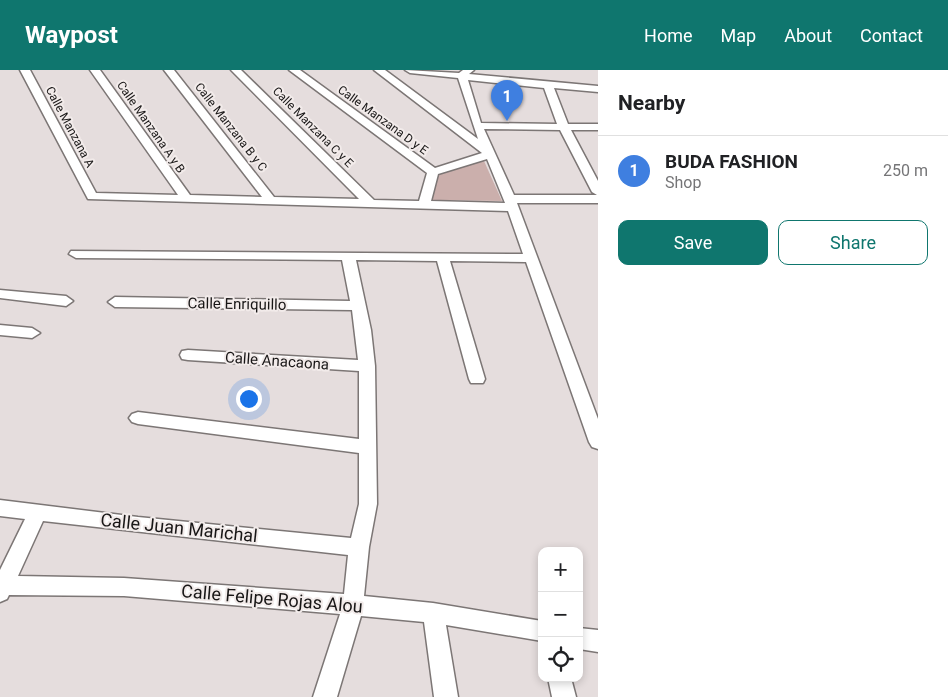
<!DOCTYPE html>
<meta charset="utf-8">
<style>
:root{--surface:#fff;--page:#f6f6f6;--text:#202124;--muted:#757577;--line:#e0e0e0;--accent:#0f766e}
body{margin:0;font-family:Roboto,sans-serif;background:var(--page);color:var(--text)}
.controls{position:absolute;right:15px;bottom:15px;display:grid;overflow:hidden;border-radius:10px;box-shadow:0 2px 8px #0003}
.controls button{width:45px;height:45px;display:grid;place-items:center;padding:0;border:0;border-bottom:1px solid var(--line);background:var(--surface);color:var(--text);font:25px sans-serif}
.you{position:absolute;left:248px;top:328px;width:18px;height:18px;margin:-12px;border:4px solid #fff;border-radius:50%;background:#1a73e8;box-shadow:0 0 0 8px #1a73e833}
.badge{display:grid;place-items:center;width:32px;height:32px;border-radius:50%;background:var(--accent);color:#fff;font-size:16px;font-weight:700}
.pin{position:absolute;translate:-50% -41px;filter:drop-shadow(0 1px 2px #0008)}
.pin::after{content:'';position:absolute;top:26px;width:18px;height:15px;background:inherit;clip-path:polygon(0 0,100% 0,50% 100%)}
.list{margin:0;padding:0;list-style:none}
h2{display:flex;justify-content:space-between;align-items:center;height:65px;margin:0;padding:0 20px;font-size:21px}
h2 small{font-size:16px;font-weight:400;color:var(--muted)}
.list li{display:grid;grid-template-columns:32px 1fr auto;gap:15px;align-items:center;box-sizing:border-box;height:70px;padding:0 20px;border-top:1px solid var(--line)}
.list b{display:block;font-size:19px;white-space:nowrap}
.list p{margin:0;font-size:16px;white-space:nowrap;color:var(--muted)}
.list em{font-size:16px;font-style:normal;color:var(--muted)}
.actions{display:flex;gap:10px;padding:15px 20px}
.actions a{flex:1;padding:11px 0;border:1px solid var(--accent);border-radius:10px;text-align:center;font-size:18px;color:var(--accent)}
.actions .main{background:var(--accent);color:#fff}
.icon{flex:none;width:28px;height:28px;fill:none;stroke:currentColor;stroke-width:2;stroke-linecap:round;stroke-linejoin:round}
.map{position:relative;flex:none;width:598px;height:627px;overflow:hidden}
header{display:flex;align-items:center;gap:30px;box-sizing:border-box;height:70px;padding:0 25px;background:var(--accent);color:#fff}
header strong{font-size:24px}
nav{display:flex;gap:28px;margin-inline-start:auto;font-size:18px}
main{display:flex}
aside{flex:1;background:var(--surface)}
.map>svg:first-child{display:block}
.green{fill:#cbafac}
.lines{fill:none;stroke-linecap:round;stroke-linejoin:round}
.street-casing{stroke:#7c7675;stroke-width:3}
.street{fill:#fff;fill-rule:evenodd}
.labels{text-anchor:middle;stroke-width:4;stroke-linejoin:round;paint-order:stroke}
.far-street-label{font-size:12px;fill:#181616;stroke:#f2ebea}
.street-label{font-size:15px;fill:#181616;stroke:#f2ebea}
.near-street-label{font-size:18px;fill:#181616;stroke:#f2ebea}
</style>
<header>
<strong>Waypost</strong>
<nav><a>Home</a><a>Map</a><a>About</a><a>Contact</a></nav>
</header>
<main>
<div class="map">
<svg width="598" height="627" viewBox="0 0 598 627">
<rect width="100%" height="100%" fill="#e5dddd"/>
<!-- green -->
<path class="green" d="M 484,91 L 502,131 L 431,130 L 438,103 Z"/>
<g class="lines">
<defs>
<path id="street" d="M 20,0 L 30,0 L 96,123 L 178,125 L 90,0 L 100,0 L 190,125 L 262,127 L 164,0 L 174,0 L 274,127 L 359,129 L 231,0 L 241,0 L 374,130 L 419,131 L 427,103 L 289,0 L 300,0 L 435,98 L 482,83 L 374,0 L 385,0 L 478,69 L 458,8 L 410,3 L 405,0 L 459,3 L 463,0 L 474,0 L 469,4 L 598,16 L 598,22 L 554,18 L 568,54 L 598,54 L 598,60 L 571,60 L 598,111 L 598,133 L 517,133 L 598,349 L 598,379 L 592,377 L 589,372 L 526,192 L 450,191 L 485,309 L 483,313 L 471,313 L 469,309 L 437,191 L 356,190 L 371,260 L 375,296 L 377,434 L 369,477 L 364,526 L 433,533 L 542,551 L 542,571 L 446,555 L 458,627 L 434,627 L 424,552 L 361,546 L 337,627 L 313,627 L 340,544 L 124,526 L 9,525 L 7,529 L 0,532 L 0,500 L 25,449 L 0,446 L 0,430 L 138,447 L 351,468 L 359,434 L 359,383 L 138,354 L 132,352 L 129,348 L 132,344 L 138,342 L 359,369 L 359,301 L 188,290 L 182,289 L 180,285 L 182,281 L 188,280 L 358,290 L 352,240 L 115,237 L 108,232 L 115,227 L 350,231 L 342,190 L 76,188 L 69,184 L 71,181 L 523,184 L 508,141 L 88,129 ZM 468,10 L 544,18 L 557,54 L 481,53 ZM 484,59 L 560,60 L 592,122 L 597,125 L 514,125 ZM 487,89 L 505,133 L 431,131 L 438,104 ZM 43,451 L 348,485 L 344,524 L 124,508 L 18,506 Z
M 0,220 L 66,226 L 73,231 L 66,236 L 0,228 Z
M 0,255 L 32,258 L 40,263 L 32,268 L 0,265 Z
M 579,558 L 598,560 L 598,582 L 579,579 Z
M 548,608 L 571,608 L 576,627 L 552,627 Z"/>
</defs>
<!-- street casing -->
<use href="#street" class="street-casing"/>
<!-- street -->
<use href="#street" class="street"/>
</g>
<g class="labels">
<!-- far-street labels -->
<g class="far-street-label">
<text transform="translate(383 50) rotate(36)" y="4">Calle Manzana D y E</text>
<text transform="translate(70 57) rotate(62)" y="4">Calle Manzana A</text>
<text transform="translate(151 57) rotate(55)" y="4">Calle Manzana A y B</text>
<text transform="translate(231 57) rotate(52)" y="4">Calle Manzana B y C</text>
<text transform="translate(313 57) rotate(45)" y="4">Calle Manzana C y E</text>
</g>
<!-- street labels -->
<g class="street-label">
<text transform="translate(237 234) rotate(1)" y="5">Calle Enriquillo</text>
<text transform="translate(277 291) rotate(4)" y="5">Calle Anacaona</text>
</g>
<!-- near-street labels -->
<g class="near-street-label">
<text transform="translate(179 458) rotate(6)" y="6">Calle Juan Marichal</text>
<text transform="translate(272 529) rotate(5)" y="6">Calle Felipe Rojas Alou</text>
</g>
</g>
</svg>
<div class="controls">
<button>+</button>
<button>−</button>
<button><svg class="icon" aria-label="locate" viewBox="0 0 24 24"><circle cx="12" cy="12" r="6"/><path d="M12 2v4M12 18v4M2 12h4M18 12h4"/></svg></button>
</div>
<div class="you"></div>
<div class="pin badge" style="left:507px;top:51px;background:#3f7fe0">1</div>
</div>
<aside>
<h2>Nearby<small></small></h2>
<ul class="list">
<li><span class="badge" style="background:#3f7fe0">1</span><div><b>BUDA FASHION</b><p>Shop</p></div><em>250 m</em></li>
</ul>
<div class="actions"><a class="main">Save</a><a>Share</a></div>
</aside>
</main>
